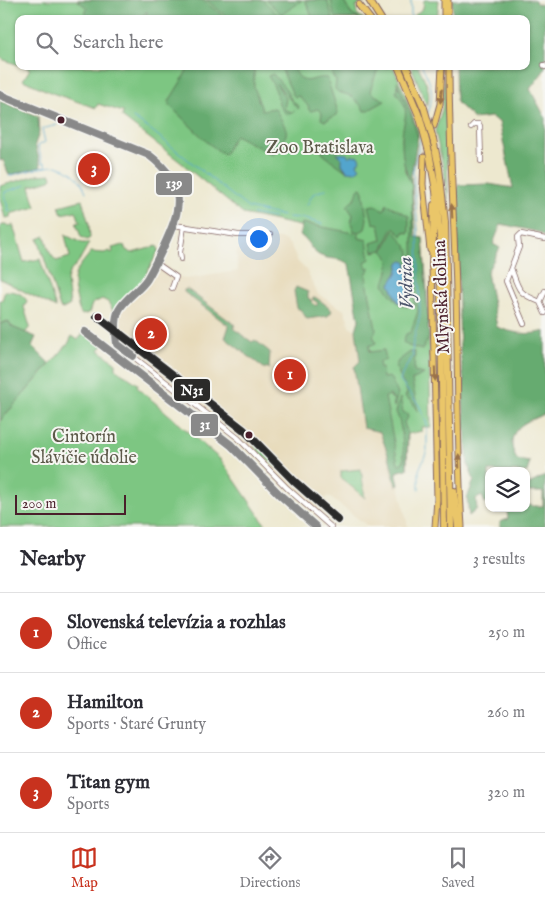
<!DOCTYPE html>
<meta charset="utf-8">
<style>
:root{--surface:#fff;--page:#f7f7f7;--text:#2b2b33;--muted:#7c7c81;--line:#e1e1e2;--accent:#c8321e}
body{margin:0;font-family:"IM FELL English",serif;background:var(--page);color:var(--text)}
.controls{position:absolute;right:15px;bottom:15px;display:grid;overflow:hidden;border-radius:10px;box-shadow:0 1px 4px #0004}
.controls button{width:45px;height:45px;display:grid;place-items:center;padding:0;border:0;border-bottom:1px solid var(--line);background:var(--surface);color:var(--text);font:25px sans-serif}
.scale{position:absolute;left:15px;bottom:12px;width:111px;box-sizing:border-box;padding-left:5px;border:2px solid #4a1f2b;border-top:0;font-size:14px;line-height:18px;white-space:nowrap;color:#4a1f2b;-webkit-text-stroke:4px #f6f6f2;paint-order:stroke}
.you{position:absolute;left:258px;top:238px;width:18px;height:18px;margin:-12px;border:4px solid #fff;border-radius:50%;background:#1a73e8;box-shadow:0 0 0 8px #1a73e833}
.badge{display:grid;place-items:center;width:32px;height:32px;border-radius:50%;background:var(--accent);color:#fff;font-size:16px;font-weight:700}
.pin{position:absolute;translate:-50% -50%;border:2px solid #fff;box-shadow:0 1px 5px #0006}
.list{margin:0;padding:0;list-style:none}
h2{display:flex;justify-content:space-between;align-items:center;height:65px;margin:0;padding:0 20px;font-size:21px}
h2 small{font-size:16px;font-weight:400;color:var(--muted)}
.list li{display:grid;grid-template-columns:32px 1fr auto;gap:15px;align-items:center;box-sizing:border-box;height:80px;padding:0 20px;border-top:1px solid var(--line)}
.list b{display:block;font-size:19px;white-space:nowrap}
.list p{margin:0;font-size:16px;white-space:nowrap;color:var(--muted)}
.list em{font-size:16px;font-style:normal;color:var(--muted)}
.icon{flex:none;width:28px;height:28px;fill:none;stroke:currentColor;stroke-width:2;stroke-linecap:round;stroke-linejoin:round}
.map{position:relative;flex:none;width:545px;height:527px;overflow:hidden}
.search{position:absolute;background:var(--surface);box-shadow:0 1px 4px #0004;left:15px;right:15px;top:15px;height:55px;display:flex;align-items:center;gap:12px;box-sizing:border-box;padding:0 18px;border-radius:10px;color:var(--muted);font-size:19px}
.sheet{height:305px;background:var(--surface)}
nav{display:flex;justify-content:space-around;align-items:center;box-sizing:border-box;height:70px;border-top:1px solid var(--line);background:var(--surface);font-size:14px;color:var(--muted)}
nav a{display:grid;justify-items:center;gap:2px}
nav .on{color:var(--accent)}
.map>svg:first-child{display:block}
.built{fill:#e7daba}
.green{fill:#7dc682;stroke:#647256}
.forest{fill:#66ab70;stroke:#58654e;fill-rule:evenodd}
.water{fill:#52a5cd;stroke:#4e627c}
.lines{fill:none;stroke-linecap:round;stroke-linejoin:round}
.stream{stroke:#52a5cd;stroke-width:1}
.major-tunnel{stroke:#ccc0ae;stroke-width:5;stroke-dasharray:5 2.5;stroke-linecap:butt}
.minor-casing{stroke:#836564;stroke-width:6}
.major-casing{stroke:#836564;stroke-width:7}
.highway-casing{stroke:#836564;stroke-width:8}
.minor{stroke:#fff;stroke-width:4.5}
.major{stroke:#eac669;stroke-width:5}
.highway{stroke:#eac669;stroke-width:6}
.highway-bridge-casing{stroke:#836564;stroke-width:8;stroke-linecap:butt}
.highway-bridge{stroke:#eac669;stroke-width:6}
.bus-1-casing{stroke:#f6f6f2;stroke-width:11}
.bus-2-casing{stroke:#f6f6f2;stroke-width:11}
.bus-3-casing{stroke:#f6f6f2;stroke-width:11}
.bus-1{stroke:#898989;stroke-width:8}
.bus-2{stroke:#898989;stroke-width:8}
.bus-3{stroke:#2b2a29;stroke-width:8}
.oneway{fill:#9a724a}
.bus-dot{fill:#4a1f2b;stroke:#f6f6f2;stroke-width:2}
.labels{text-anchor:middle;stroke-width:4;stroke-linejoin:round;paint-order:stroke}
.park-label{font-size:18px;fill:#5c5949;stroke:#f6f6f2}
.street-label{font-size:18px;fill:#4a1f2b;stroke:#f6f6f2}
.water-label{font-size:19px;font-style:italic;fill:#4d556c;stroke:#f6f6f2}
.line-badge{stroke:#f6f6f2;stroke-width:2}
.badge-label{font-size:14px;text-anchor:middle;font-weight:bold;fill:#fff}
</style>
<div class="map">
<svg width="545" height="527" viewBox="0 0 545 527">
<rect width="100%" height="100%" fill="#f6f6f2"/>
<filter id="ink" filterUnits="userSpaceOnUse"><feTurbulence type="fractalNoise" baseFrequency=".02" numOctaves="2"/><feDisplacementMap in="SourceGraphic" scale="10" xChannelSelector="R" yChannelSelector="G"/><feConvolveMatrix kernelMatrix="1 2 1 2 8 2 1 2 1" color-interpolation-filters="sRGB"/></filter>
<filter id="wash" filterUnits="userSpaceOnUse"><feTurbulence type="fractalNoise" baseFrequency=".0096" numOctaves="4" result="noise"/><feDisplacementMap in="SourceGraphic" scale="20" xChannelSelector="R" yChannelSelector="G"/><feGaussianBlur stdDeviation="1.12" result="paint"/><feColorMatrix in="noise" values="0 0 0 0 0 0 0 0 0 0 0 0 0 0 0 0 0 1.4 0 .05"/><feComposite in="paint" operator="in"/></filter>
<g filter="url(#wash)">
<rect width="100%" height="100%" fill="#ede8cf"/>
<!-- built -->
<path class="built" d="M 248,237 L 282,239 L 287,242 L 291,246 L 298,262 L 306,270 L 318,294 L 344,310 L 348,319 L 349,326 L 367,336 L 408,527 L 369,527 L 328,496 L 315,509 L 239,436 L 127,347 L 120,337 L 118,324 L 119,313 L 124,306 L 147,283 L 159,261 L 178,276 L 186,279 L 238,271 L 236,253 Z"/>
<!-- green -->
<path class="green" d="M 0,0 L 363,0 L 364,4 L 361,3 L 356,7 L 357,14 L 364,19 C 353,19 349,11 342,3 L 353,19 L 19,19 L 19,65 L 4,60 L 0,57 Z
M 424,0 L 439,0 L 437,19 L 414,19 L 414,16 L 423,8 Z
M 23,66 L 393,66 L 405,94 L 419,133 L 418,137 L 404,102 L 407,118 L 402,138 L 405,171 L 412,185 L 413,237 L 423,238 L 428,303 L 431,427 L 422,427 L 422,431 L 408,434 L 407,469 L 395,471 L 367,336 L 364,273 L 366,240 L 243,214 L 179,161 L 122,117 L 123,112 L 98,104 L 96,108 L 52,93 L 23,80 L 30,69 Z
M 411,66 L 418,66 C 425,80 432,91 427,106 Z
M 445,66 L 446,66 L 447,152 L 449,215 L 444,171 L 435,131 L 442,110 Z
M 51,174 L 52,178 L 50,180 L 30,186 L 36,207 L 10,214 L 11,217 L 5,218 L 0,199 L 0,186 L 37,175 Z
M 82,200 L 89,224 L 90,238 L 87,240 L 81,237 L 76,223 L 80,222 L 76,211 L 62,214 L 59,206 Z
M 7,224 L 8,226 L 13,225 L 24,262 L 40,259 L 56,308 L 0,279 L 0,226 Z
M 65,235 L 82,243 L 89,243 L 79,261 L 69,273 L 67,280 L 70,305 L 63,309 L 60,308 L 38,239 L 45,236 L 50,253 L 56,261 L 70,257 Z
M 124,245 L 126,250 L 132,253 L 157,246 L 159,250 L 141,284 L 125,299 L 115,314 L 108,302 L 102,299 L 92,304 L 89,313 L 82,315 C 77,308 78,303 76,296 C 70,273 78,269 91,252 L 104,253 L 110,251 L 111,253 L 113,252 L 112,248 Z
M 5,291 C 15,291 21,292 27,301 L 24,307 L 30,327 L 25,333 L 12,327 L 8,321 L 0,324 L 0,300 L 2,300 Z
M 85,331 L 91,332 L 104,340 L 104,344 L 99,350 L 116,363 L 116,369 L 138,384 L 137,387 L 221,460 L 267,527 L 0,527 L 0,421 L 68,344 L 72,336 L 78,340 Z
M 257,441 L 282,460 L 277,467 L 275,467 L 254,446 Z
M 361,469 L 365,498 L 341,478 L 341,471 Z"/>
<!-- forest -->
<path class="forest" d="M 77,0 L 202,0 L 227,19 L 146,19 L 147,11 L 144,14 L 144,19 L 101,19 L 85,15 L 87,8 Z
M 206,0 L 263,0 L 282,19 L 230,19 Z
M 266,0 L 301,0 L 301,1 C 299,3 283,14 281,14 Z
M 305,0 L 327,0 L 333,19 L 313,19 Z
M 331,0 L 343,0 L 351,14 L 359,19 L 338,19 L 334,15 Z
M 452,0 L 535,0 L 536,3 L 545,6 L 545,66 L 543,72 L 530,89 L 545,117 L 544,213 L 545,214 L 545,237 L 538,232 L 501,224 L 493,244 L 500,248 L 487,272 L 497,327 C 512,333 529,336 545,331 L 545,414 C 531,420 511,425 512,445 C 512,449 515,456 517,460 L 530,462 L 527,472 L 489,471 L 489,491 L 487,492 L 488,501 L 485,503 L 482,496 L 476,499 L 477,509 L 469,516 L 467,498 L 474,480 L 468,465 L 463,403 L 464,382 L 460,352 L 456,191 L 458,185 L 489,184 L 513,188 L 499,122 L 491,117 L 474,119 L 456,102 L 455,66 L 526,66 L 526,19 L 453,19 Z
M 189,66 L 254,66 L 254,87 L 262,110 L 275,108 C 290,137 291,128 273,155 L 235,135 L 224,155 L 207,142 L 169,105 L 169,101 L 182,80 Z
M 280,66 L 293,66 C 304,92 311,75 327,78 L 338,112 L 337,115 L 325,121 L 321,119 L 322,113 L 318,109 L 311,111 L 308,109 L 309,107 L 299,96 L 295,97 L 293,95 Z
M 335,66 L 389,66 L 388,68 L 382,67 L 377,71 L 370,91 C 375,97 381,97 385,101 L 367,111 L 364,111 C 362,105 355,99 350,96 C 343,92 340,95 335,89 L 336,81 L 332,75 Z
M 273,74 L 286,89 L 291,99 L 299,107 L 298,109 L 276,83 L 286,99 L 284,109 L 291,112 L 295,111 L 288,115 C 279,110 278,100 276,91 C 274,86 271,81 268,76 Z
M 397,81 L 411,115 L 418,137 L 411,175 L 416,237 L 423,238 L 429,338 L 422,350 L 408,346 L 403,342 L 406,334 L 411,332 L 418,311 L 417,305 L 414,305 L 412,185 C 404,171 402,156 402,140 C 402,118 413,113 396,92 L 398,88 Z
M 0,101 L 38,116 L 39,133 L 35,144 L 41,167 L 9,175 L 3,160 L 0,161 Z
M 327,141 L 333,141 L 337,144 L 338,151 L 336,153 L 342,158 L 342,164 L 346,171 L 324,155 L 321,149 Z
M 361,188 L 363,192 L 367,219 L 365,229 L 360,232 L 354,231 L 351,223 L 353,215 L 347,206 L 356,197 L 358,189 Z
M 387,204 L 409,216 L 409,233 L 404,232 L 402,236 L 395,228 L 393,228 L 382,250 L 373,252 L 371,243 L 382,240 L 379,224 L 373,223 L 369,206 L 375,205 L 384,210 Z
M 302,223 L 359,234 L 359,238 L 367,240 L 370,259 L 365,262 L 367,268 L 370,267 L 366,275 L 376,329 L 375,333 L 373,335 L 376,343 L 369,346 L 370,352 L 384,350 L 386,360 L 379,362 L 380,368 L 382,368 L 383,378 L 389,377 L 391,379 L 398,394 L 394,407 L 393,398 L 391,398 L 390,395 L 385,397 L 398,463 L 400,464 L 403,462 L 404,459 C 403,445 402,424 396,412 L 400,398 L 403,412 L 407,414 L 408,418 L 404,422 L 407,434 L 407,469 L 396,472 L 399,485 L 396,486 L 390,460 L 380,432 L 363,428 L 354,367 L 360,361 L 356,330 L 359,320 L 349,264 C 337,256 331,261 319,255 C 311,251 308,240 300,235 Z
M 394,230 L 410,251 L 412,285 L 408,307 C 399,307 388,292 384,284 C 387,273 394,260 383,251 ZM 403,261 L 407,263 L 411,285 L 409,290 L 408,303 L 405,304 L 398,302 L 390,284 L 397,273 L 399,263 Z
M 296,287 L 308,292 L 308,298 L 316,306 L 318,303 L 312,299 L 315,297 L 329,307 L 332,311 L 328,316 L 307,319 L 301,310 L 297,308 L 294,291 Z
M 187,289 L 235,325 L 234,329 L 252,342 L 255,340 L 270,352 L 269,369 L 266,367 L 265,369 L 225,338 L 229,326 L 184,292 L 184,290 Z
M 8,321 L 12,327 L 36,337 L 32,346 L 50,364 L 0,421 L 0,324 Z
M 410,352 L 415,352 L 414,372 L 424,374 L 412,380 L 418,412 L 412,402 L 405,397 L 407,393 C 405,384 399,379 398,370 L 395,368 L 398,361 Z
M 545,476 L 545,527 L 500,527 L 500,522 L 508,519 L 507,511 L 518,508 L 526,508 L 526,506 L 531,505 L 532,506 L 543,506 L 543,492 L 529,492 L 528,488 L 526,495 L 526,486 L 529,487 L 529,484 Z"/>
<!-- water -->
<path class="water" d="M 336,153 L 347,154 L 349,157 L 352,155 L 358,156 L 360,160 L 357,164 L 360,168 L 355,172 L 347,171 L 342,164 L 342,158 Z
M 403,261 L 406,262 L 411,286 L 409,290 L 407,304 L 398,302 L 390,284 L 397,273 L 399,263 Z"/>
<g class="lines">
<!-- stream -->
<path class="stream" d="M 411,19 L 411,0
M 422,66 C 431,84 435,92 428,113
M 133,118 L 151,130 L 248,208 L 283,216
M 56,166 C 70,169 81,178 86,192
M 46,167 L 45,163 L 42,163 L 38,146 L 45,142 L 42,129 L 57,125
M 9,176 L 40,168 L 53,166
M 5,199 L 5,192 L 26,185
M 6,200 L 9,211 L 12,210
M 307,205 L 313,194 L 326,189
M 253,214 L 274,218
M 287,217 L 301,218 L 322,224
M 419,489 L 419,470 L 427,451 L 427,424 L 419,405 L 400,381 C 402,372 408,364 413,356 C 410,342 418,329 420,315 L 418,231 L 413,171 L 422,133"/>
</g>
</g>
<g filter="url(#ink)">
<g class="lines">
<!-- major-tunnel -->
<path class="major-tunnel" d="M 424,157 L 431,133"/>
<defs>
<path id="minor" d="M 544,65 L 545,67
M 0,95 L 143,152 C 168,163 183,190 176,217 C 173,229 166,241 161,252 C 156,262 152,274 145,283 C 137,292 125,299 119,310 C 114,321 116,333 117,344 L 238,438 L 287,488 L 331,527
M 471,127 L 474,124 L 479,124 L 480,126 L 481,161
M 174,225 L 238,235 L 270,235
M 545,239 L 521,234 L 518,237 L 519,247 L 511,268 C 519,291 518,293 540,302 L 545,291
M 181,259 L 180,252 L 184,226
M 156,263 L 176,277 L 172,288
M 511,268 L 506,281 L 524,324
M 540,302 L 545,313"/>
<path id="major" d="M 448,0 L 448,19
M 444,19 L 444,0
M 449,66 C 449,141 454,216 456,291 C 458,370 457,448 462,527
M 434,126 L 440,104 L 442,66
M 424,157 L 423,184 L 430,250
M 432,264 L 437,499 L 435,527"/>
<path id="highway" d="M 369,0 L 381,19
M 359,5 L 370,19
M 398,66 L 420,118
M 406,66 L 424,108
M 433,139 L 439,168 L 445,222 L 451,527
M 429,152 L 436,191 L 440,238 L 444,527
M 432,267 L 434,205
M 454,491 L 458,527"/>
</defs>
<!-- minor casing -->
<use href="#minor" class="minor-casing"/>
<!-- major casing -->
<use href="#major" class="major-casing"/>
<!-- highway casing -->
<use href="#highway" class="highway-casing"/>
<!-- minor -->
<use href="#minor" class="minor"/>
<!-- major -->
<use href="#major" class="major"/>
<!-- highway -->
<use href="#highway" class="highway"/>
<defs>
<path id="highway-bridge" d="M 424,108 L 433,139
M 420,118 L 429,152"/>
</defs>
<!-- highway-bridge casing -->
<use href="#highway-bridge" class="highway-bridge-casing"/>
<!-- highway-bridge -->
<use href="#highway-bridge" class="highway-bridge"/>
<defs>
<path id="bus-1" d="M 0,95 L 149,155 C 188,185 182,208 163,248 C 158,258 153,269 147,279 C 140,290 125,298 119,310 C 114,320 116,334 117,344 L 133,356"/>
<path id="bus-2" d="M 85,332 L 231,445 L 280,495 L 316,527"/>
<path id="bus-3" d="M 97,316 L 244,430 L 294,481 L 338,520"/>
</defs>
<!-- bus-1 casing -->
<use href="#bus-1" class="bus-1-casing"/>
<!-- bus-2 casing -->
<use href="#bus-2" class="bus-2-casing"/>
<!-- bus-3 casing -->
<use href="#bus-3" class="bus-3-casing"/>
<!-- bus-1 -->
<use href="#bus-1" class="bus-1"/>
<!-- bus-2 -->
<use href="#bus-2" class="bus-2"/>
<!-- bus-3 -->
<use href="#bus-3" class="bus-3"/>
</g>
<!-- one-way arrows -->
<defs><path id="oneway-solid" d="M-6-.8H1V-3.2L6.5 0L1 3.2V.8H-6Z" transform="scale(1.25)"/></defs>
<g class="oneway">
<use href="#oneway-solid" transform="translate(441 96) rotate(96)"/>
<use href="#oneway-solid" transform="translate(452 211) rotate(-93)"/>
<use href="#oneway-solid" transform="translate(435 374) rotate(88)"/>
<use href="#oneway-solid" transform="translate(459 461) rotate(-92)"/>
</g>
</g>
<!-- markers -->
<g class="bus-dot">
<circle cx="61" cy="120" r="4.5"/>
<circle cx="98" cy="317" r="4.5"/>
<circle cx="249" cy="435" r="4.5"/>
</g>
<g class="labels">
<!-- park labels -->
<g class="park-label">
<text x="320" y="153">Zoo Bratislava</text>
<text x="84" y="442">Cintorín<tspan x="84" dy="21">Slávičie údolie</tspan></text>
</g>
<!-- street labels -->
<g class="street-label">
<text transform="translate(441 297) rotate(-92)" y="6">Mlynská dolina</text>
</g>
<!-- water labels -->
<g class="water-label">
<text transform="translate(405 283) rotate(-92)" y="7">Vydrica</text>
</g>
</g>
<g class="line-badge">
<rect x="155" y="172" width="38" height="24" rx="5" fill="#898989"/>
<rect x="173" y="378" width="38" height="24" rx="5" fill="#2b2a29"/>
<rect x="190" y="413" width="29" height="24" rx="5" fill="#898989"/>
</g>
<g class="badge-label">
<text x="174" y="188">139</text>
<text x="192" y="395">N31</text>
<text x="205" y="429">31</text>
</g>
</svg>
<div class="controls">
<button><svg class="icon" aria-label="layers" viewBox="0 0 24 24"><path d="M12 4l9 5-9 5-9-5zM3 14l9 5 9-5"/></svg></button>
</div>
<div class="scale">200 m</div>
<div class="you"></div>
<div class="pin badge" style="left:290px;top:375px">1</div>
<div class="pin badge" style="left:151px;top:334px">2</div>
<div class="pin badge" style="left:94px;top:169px">3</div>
<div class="search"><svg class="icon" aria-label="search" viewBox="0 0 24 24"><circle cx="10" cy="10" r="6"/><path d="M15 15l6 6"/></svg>Search here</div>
</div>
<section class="sheet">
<h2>Nearby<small>3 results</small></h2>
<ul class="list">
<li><span class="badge">1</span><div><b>Slovenská televízia a rozhlas</b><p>Office</p></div><em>250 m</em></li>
<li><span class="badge">2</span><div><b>Hamilton</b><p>Sports · Staré Grunty</p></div><em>260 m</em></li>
<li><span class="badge">3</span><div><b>Titan gym</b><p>Sports</p></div><em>320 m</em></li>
</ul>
</section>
<nav>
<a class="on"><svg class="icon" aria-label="map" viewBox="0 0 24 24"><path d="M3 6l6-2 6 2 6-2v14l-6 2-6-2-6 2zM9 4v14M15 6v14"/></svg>Map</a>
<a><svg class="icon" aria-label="directions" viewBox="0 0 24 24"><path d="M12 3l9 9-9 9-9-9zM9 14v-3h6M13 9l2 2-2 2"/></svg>Directions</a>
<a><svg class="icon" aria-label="saved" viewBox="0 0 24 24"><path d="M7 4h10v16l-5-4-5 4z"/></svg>Saved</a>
</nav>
